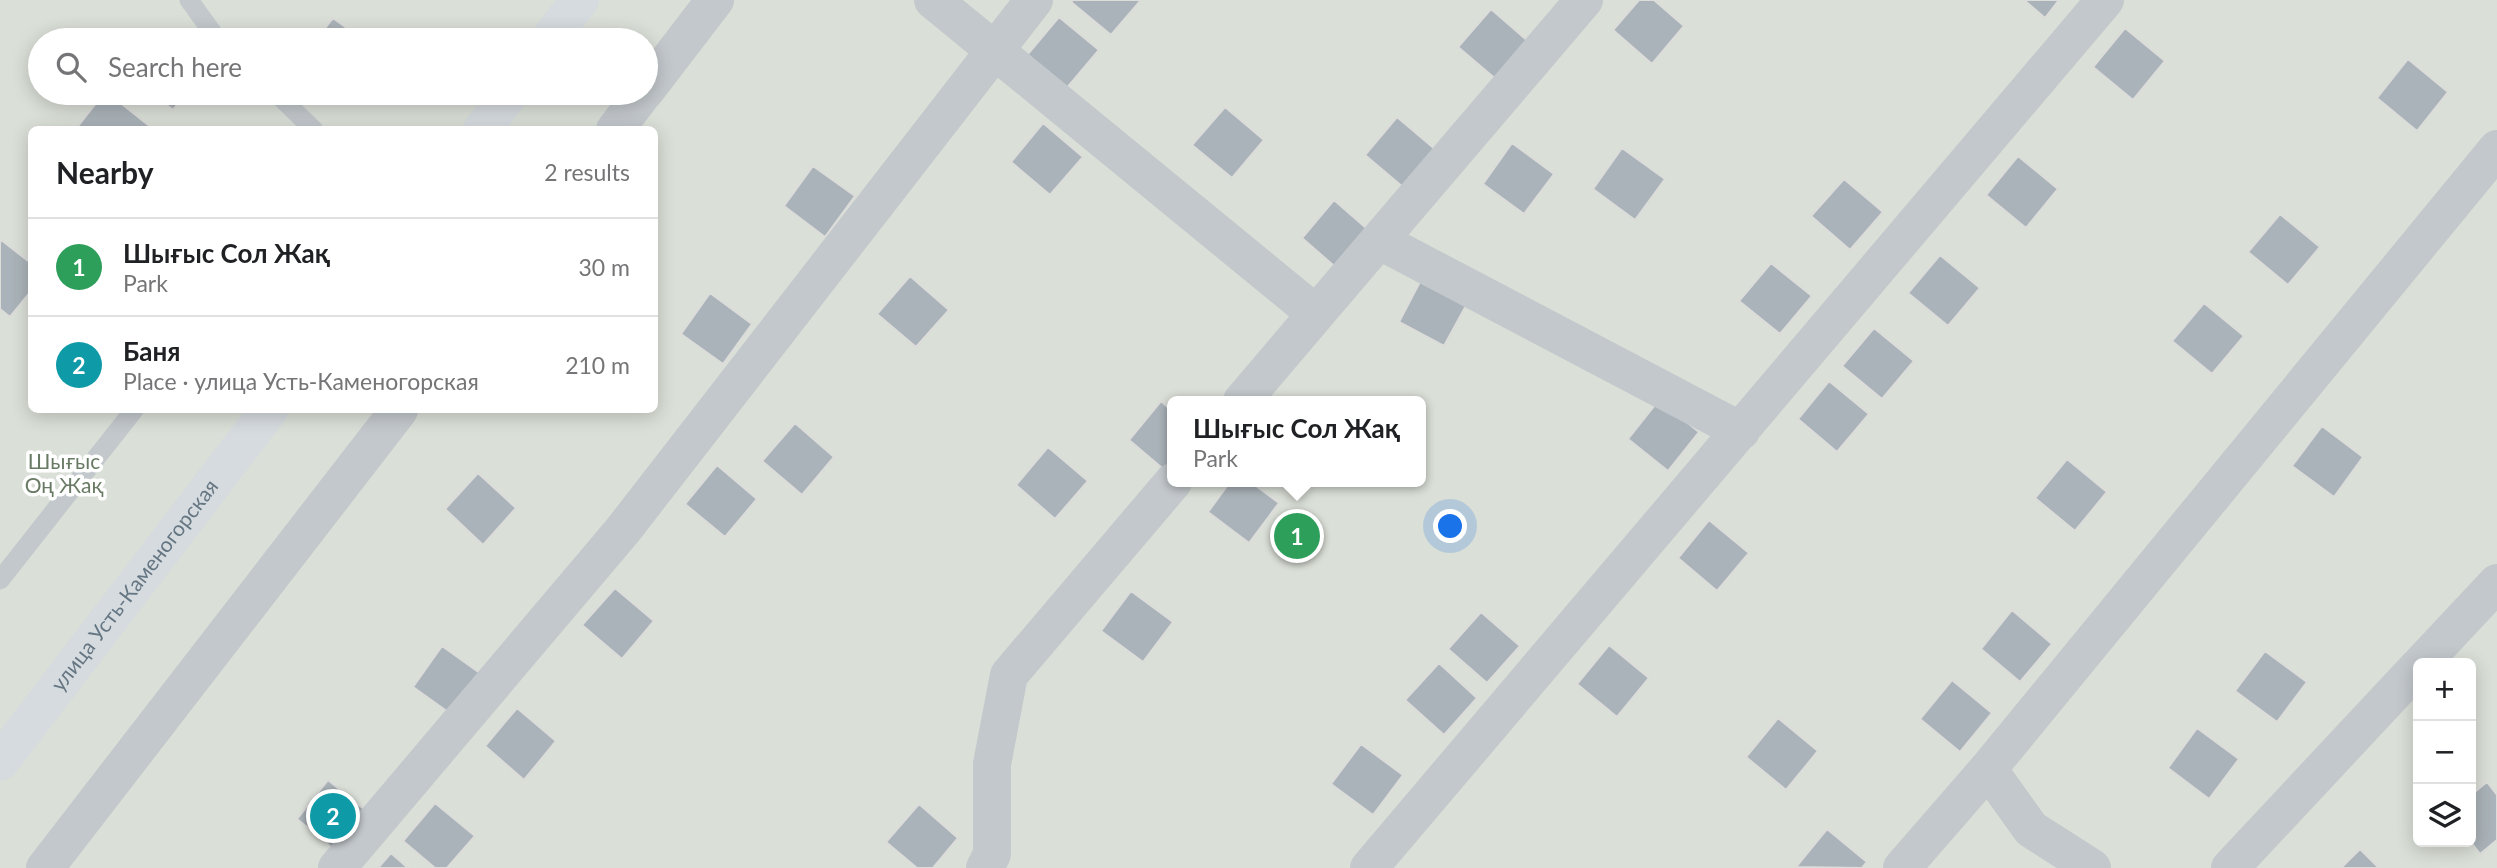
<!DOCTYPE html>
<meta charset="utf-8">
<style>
:root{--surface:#fff;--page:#f2f2f2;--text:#202124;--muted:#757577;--line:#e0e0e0;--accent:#e4572e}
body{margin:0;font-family:Lato,sans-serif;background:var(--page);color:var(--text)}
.controls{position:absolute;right:21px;bottom:21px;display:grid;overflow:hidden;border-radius:10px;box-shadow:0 4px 18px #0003}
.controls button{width:63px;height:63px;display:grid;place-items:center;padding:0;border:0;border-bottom:2px solid var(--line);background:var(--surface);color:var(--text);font:35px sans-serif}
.you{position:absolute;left:1451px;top:527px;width:24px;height:24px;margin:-18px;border:5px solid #fff;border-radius:50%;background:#1a73e8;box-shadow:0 0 0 10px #1a73e833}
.badge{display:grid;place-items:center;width:46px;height:46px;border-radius:50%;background:var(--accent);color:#fff;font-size:23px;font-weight:700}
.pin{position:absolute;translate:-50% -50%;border:4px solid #fff;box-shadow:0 2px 7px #0006}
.popup{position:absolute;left:1167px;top:396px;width:259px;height:91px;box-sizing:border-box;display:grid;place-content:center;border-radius:10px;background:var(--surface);filter:drop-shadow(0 2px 5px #0005);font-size:23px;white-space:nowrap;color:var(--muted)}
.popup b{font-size:26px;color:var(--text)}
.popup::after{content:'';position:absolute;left:50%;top:100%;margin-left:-14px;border:14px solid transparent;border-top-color:var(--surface)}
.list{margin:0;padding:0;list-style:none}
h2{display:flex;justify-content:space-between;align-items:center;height:91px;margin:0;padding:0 28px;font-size:30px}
h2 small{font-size:23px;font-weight:400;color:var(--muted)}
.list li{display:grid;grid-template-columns:46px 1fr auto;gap:21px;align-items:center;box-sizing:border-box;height:98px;padding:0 28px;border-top:2px solid var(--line)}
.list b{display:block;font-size:26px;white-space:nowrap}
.list p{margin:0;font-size:23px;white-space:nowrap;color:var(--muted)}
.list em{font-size:23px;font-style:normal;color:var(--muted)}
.icon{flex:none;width:38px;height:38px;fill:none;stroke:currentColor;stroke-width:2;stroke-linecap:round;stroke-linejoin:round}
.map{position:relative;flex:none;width:2497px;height:868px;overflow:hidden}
.search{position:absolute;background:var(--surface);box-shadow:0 4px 18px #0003;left:28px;top:28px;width:630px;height:77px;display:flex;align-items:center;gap:18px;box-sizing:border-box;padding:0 24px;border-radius:38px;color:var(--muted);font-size:26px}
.panel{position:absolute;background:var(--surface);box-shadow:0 4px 18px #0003;left:28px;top:126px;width:630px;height:287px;border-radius:10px}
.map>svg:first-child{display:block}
.green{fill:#dadfd7;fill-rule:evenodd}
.building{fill:#aab3b9;stroke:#dcdcda;stroke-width:2}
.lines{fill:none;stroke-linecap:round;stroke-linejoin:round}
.lane{stroke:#c3c8cc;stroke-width:19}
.street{stroke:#c3c8cc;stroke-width:38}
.secondary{stroke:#d6dbdf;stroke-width:38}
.labels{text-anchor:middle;stroke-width:7;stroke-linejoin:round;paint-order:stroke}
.park-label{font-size:21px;fill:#687a64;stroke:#fff}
.street-label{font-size:21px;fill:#657683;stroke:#fff}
</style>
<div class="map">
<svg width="2497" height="868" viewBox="0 0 2497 868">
<rect width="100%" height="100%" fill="#fafaf8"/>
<!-- green -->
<path class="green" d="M 0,0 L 2497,0 L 2497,868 L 0,868 ZM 40,40 L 646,40 L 646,93 L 40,93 ZM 32,130 L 654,130 L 654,410 L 32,410 ZM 1173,401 L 1421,401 L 1421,482 L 1173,482 ZM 2418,663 L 2471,663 L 2471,842 L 2418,842 Z"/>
<!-- building -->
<path class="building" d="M 1073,0 L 1141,0 L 1111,35 L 1071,2 Z
M 1639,0 L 1654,0 L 1684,26 L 1652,64 L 1613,30 Z
M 2024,0 L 2059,0 L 2045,18 Z
M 1491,9 L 1530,43 L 1498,81 L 1458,47 Z
M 1059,17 L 1099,50 L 1066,89 L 1027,55 Z
M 333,18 L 363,40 L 316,40 Z
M 2125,28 L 2165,61 L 2133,100 L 2093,67 Z
M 160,30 L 173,40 L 152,40 Z
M 2408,59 L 2448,92 L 2417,131 L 2377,98 Z
M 104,93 L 108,93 L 152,128 L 75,130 Z
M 151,93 L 186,93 L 173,110 Z
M 1225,107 L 1264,140 L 1232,178 L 1192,145 Z
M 1397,117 L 1436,150 L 1404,188 L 1365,155 Z
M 1043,123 L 1083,157 L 1050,195 L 1011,162 Z
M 1512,143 L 1554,174 L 1524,214 L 1483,184 Z
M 1622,148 L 1665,179 L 1635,220 L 1593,189 Z
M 2018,156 L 2058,189 L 2026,228 L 1986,195 Z
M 813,166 L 855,196 L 825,237 L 784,206 Z
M 1844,179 L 1883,212 L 1850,250 L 1811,216 Z
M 1334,200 L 1373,234 L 1341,272 L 1302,238 Z
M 2280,214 L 2320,247 L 2288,285 L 2248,252 Z
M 0,239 L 32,264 L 32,290 L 10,317 L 0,309 Z
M 1940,255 L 1980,288 L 1948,326 L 1908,293 Z
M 1771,263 L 1812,296 L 1780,334 L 1739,301 Z
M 910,276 L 949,310 L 916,347 L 877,314 Z
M 1422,278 L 1468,302 L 1444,346 L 1399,322 Z
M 710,293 L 752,324 L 723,364 L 681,334 Z
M 2204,303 L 2244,336 L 2212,374 L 2172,341 Z
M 1874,328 L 1914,361 L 1882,399 L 1842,366 Z
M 1829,381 L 1869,414 L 1837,452 L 1798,419 Z
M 1659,400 L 1699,432 L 1668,471 L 1628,439 Z
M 1161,401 L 1173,412 L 1173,467 L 1168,473 L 1129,440 Z
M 795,423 L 834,457 L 802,495 L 762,461 Z
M 2322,426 L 2363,457 L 2334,497 L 2292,466 Z
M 1048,447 L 1088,481 L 1055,519 L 1016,485 Z
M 2067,459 L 2107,492 L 2075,531 L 2035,498 Z
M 717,465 L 757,499 L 725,537 L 685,504 Z
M 478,473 L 516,508 L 483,545 L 445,509 Z
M 1230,482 L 1251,482 L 1279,503 L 1249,543 L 1208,512 Z
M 1709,520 L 1749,553 L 1717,591 L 1678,558 Z
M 615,588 L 654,621 L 622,659 L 582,625 Z
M 1131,591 L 1173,622 L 1143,662 L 1101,631 Z
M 2012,610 L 2052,644 L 2020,682 L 1981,649 Z
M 1481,612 L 1520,646 L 1487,683 L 1448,649 Z
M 1609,645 L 1649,678 L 1617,717 L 1577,684 Z
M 442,646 L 484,676 L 455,717 L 413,687 Z
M 2265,651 L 2307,682 L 2277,722 L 2235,691 Z
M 1439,663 L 1477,698 L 1444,735 L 1405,700 Z
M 1952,680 L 1992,713 L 1960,752 L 1920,719 Z
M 517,708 L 556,741 L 524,780 L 485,746 Z
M 1778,718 L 1818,751 L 1786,790 L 1746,757 Z
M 2197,728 L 2239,759 L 2209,799 L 2168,768 Z
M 1361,744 L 1403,775 L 1373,815 L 1331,784 Z
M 328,780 L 369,813 L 337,852 L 297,819 Z
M 2487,782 L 2497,795 L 2497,840 L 2480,854 L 2471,842 L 2471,795 Z
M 435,803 L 475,836 L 447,868 L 435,868 L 403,841 Z
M 919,804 L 958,838 L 933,868 L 917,868 L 886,842 Z
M 1827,829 L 1867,862 L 1862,868 L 1796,867 Z
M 2360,849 L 2379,868 L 2341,868 Z
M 391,853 L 408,868 L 378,868 Z"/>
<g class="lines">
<!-- lane -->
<path class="lane" d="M 189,0 L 218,40
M 276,93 L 314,130
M 0,580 L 134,410"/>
<!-- street -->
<path class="street" d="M 933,0 L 1316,314 L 1584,0
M 646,90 L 715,0
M 615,130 L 643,93
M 1380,241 L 1741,431
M 1242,401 L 1316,314
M 2422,663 L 2497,583
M 1988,769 L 2031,829 L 2092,868
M 45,868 L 399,410
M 337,868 L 623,530 L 1034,0
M 985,868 L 992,854 L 992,764 L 1009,675 L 1173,482
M 1369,868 L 2105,0
M 1902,868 L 1988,769 L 2497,149
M 2230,868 L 2418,667"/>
<!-- secondary -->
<g class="secondary">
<path d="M 549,40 L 580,0"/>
<path d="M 482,130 L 510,93"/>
<path id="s1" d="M 0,762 L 269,410"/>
</g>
</g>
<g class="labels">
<!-- park labels -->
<g class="park-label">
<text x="64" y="469">Шығыс<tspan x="64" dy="24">Оң Жақ</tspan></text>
</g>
<!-- street labels -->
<g class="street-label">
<text dy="7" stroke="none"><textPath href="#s1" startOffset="222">улица Усть-Каменогорская</textPath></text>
</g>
</g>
</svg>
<div class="controls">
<button>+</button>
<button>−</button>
<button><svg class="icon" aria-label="layers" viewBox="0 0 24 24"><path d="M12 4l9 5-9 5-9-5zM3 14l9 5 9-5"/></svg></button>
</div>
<div class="you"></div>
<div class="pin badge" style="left:1297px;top:536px;background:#2e9e5b">1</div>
<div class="popup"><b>Шығыс Сол Жақ</b>Park</div>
<div class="pin badge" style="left:333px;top:816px;background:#0f9aa8">2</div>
<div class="search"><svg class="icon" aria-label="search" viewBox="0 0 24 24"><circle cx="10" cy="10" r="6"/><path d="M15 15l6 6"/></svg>Search here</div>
<section class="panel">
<h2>Nearby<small>2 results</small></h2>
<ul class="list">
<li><span class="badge" style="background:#2e9e5b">1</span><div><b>Шығыс Сол Жақ</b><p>Park</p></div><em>30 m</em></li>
<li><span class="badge" style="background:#0f9aa8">2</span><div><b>Баня</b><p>Place · улица Усть-Каменогорская</p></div><em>210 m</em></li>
</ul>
</section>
</div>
